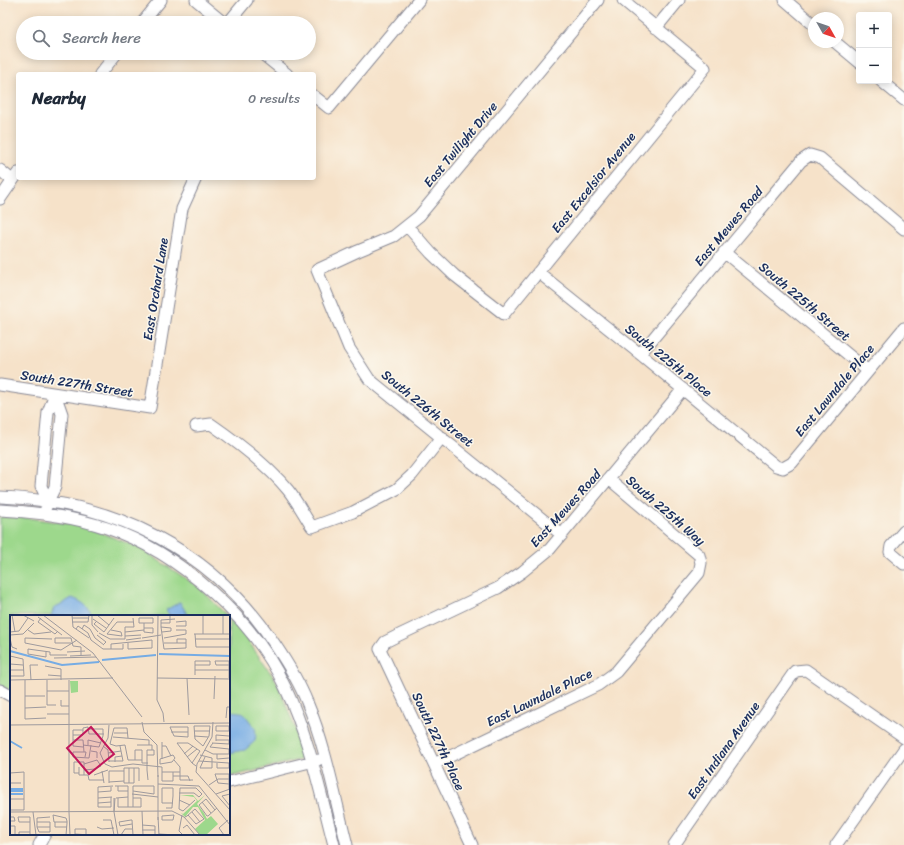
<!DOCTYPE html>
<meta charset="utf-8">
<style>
:root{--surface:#fff;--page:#f6f6f7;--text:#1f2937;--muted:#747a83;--line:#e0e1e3}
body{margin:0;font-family:Sriracha,sans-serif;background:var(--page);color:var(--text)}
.controls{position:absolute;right:12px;top:12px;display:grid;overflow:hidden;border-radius:4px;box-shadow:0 2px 10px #0003}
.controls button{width:36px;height:36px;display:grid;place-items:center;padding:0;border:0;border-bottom:1px solid var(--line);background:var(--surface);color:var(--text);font:20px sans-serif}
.compass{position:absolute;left:808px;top:12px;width:36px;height:36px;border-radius:50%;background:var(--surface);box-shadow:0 2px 10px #0003;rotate:130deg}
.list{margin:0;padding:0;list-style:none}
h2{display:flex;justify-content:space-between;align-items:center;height:52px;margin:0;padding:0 16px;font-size:17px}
h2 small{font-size:13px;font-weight:400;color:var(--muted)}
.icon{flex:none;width:22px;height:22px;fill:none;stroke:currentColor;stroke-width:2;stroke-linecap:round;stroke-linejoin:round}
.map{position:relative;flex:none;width:904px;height:845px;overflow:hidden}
.search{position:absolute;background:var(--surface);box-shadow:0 2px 10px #0003;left:16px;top:16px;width:300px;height:44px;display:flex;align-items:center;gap:10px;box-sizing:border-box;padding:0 14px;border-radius:22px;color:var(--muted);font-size:15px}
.panel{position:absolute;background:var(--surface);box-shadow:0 2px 10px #0003;left:16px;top:72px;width:300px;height:108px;border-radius:4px}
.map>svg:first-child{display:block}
.green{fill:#9dd88c;stroke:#5c8475}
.water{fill:#76ace4;stroke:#486ea1}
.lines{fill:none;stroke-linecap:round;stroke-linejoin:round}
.street-casing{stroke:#888894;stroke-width:13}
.street{stroke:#fff;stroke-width:11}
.labels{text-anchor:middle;stroke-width:3;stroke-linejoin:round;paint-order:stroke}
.street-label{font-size:13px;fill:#1b2f5e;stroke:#fbf7ec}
.inset-river{fill:none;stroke:#76ace4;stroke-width:2}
.inset-road{fill:none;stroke:#9e9a9e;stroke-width:1}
.view{fill:#c2185b;fill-opacity:0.15;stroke:#c2185b;stroke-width:2}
.inset-edge{fill:none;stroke:#1b2f5e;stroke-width:2}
</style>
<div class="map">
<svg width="904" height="845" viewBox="0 0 904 845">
<rect width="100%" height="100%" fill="#fbf7ec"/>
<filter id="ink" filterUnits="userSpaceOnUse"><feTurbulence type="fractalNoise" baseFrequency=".025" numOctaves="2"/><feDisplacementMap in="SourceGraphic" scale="8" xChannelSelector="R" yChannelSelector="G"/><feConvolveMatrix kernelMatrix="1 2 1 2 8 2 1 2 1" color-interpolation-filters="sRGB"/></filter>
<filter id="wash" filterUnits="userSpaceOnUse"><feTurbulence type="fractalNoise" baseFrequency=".012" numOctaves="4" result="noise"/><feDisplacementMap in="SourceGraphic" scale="16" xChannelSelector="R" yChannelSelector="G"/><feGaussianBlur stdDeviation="0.9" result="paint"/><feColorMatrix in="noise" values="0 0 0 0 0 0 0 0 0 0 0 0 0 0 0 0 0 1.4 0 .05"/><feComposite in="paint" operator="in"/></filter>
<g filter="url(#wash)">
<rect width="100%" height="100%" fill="#f6e2c9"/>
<!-- green -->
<path class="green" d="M 0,517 L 29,518 L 84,526 L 140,548 L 200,588 L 227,616 L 11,616 L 11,691 L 0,685 Z
M 229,618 L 241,631 L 277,682 L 307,758 L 229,777 Z"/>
<!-- water -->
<path class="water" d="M 72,598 C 83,602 88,606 93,616 L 51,616 L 54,608 Z
M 180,602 L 188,616 L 170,616 L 166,610 Z
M 231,711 L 240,712 L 245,715 L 255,728 L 256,734 L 255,741 L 245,750 L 229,753 L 229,712 Z"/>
</g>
<g filter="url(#ink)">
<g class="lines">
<defs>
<path id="street" d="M 196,0 L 224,23
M 785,0 L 814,25
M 142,23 L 161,0
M 228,23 L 247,0
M 656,28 L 679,0
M 835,42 L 859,62
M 261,53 L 287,74
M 100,74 L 117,53
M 881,81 L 904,100
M 314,96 L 329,108 L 419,0
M 0,170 L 12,180
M 0,199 L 18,173
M 407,226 L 431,253 L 454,275 L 504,314 L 705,68 L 623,0
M 724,252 L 868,371
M 538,272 L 640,354 L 776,466 L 783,468 L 792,463 L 904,328
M 640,354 L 801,161 L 810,155 L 820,158 L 904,229
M 0,385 L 150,408 L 182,209 L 196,178
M 196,426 L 211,424 C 237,442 268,466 288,490 C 297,501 304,515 312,527 L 353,512 L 397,489 L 412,475 L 442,437
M 0,497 C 115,501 213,550 276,646 C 288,664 299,682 307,702 C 326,747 335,798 347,845
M 48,501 L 41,486 L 48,412 L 55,394
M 46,507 L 48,501 L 55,487 L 62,414 L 55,394
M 0,510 C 37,512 71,516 107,528 C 178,552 254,619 285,687 C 309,737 320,792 334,845
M 904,531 L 891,546 L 890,552 L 904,564
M 562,535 L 369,379 L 349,348 L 317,270 L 358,251 L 394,236 L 419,216 L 598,0
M 0,690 L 11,696
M 434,764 L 598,685 L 616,672 L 699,573 L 701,563 L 699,555 L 609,479
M 229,782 L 318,760
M 39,845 L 45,834
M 472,845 L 380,649 L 385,642 L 395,637 L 498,588 L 522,572 L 550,549 L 683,389
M 674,845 L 795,671 L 806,670 L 904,738
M 836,845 L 904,749"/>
</defs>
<!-- street casing -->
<use href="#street" class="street-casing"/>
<!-- street -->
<use href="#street" class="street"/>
</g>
</g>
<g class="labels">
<!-- street labels -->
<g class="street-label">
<text transform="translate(460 144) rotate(-50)" y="5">East Twilight Drive</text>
<text transform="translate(593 182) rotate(-51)" y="5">East Excelsior Avenue</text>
<text transform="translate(728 226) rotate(-50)" y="5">East Mewes Road</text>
<text transform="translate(155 289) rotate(-81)" y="5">East Orchard Lane</text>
<text transform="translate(805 301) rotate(40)" y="5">South 225th Street</text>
<text transform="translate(669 360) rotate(39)" y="5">South 225th Place</text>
<text transform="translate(77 383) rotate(9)" y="5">South 227th Street</text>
<text transform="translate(834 390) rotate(-50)" y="5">East Lawndale Place</text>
<text transform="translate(428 408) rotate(39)" y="5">South 226th Street</text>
<text transform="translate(565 508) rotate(-48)" y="5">East Mewes Road</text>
<text transform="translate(666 510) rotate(41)" y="5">South 225th Way</text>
<text transform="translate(539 697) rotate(-26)" y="5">East Lawndale Place</text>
<text transform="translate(439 741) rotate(65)" y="5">South 227th Place</text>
<text transform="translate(723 750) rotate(-55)" y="5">East Indiana Avenue</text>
</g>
</g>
<!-- overview -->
<g transform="translate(10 615)">
<rect width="220" height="220" fill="#f6e2c9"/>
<path d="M 60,66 L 68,66 L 68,77 L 61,78 ZM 170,180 L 183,180 L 188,186 L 195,180 L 187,189 L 194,198 L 197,204 L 201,201 L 208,209 L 196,220 L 190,220 L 185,214 L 195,205 L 188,192 L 183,192 L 175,202 L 171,198 L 173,199 L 187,186 L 184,182 Z" fill="#9dd88c"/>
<path class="inset-river" d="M 0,36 L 52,50 L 89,47M 149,39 L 220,41M 92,45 L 146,40M 0,126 L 12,133M 0,174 L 13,174M 0,176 L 13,176M 0,179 L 13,179"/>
<path class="inset-road" d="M 2,0 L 5,17M 13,0 L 24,6M 33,0 L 83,38 L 132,102M 62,0 L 63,12 L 79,23M 82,0 L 82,10 L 88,17M 87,0 L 99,10M 148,0 L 147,85 L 153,98 L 154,107M 193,0 L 193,19M 28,2 L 52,20M 31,3 L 28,7 L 45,19 L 48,16M 62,3 L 78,3M 129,3 L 143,3 L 143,8 L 129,8 ZM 83,4 L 96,13M 165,4 L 151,5 L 151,12 L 154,34 L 176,33 L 176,24 L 167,24 L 167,28M 87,6 L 84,9 L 94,17 L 104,3M 62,7 L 78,7 L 79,0M 166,7 L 176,6 L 176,11 L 166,11M 134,8 L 134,17 L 143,18 L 143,13 L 134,13M 151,8 L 160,8 L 160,0M 151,12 L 161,13 L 161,16 L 152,17M 66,14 L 68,11 L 78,18 L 81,25 L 93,34 L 113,34 L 113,29M 72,14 L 74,10 L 80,14 L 85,23 L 94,30M 18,15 L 24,19 L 41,17M 101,15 L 111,17 L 112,21 L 97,19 L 107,7 L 123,7M 0,17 L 9,16 L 18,3M 115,17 L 134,15M 89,18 L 100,24 L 115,24M 184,19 L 220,19M 185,19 L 186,32 L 220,32M 213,19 L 213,0M 0,20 L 13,19 L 24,8M 87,20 L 96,27 L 93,30M 115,21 L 131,20M 0,23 L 2,32 L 7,34M 132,23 L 151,20M 154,23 L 176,19 L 176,15 L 166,15M 42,24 L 15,23 L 15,28 L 51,35 L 67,25M 115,24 L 115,12 L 124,12 L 123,3M 185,24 L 220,24M 116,25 L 131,23M 61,28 L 45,28 L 45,23 L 61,23 L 63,31 L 71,32 L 71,40M 154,28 L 176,28M 101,34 L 101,29 L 142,25 L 142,33 L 118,34 L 118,28M 36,37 L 36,42 L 18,39 L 18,34 L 40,37 L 40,40 L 57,40M 57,37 L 75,36M 0,41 L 13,44 L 14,61 L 0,61M 60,41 L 81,40M 44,43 L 86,42M 0,49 L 13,50M 35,51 L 51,54 L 51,65M 0,55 L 14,55M 185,55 L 219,55M 38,60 L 51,61M 185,60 L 185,46 L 200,46 L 200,50 L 185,50M 147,63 L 220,64M 177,63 L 179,100M 219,63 L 219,46 L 205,46 L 206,50 L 219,50M 0,65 L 103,63M 15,65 L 15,104 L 36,103M 21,65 L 20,50 L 28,50M 37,65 L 37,90 L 46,90M 59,65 L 59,110M 37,76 L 59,76M 15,81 L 35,81M 204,84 L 205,61M 51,85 L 51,91 L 59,91M 15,93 L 36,92M 37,99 L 59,99M 216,103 L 217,92 L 220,92M 132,107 L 134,117 L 147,130 L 148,162M 203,107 L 202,122 L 187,149 L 186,157 L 220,195M 0,110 L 220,108M 99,110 L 98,123 L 90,138 L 95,149 L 102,152 L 123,149 L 152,152M 184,111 L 200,111 L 199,121 L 193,131 L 185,124 ZM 206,111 L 219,111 L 219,116 L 206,116 ZM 160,112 L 178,112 L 178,122 L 164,121 ZM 73,115 L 63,115 L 63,131 L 73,132M 184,116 L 200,116M 161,117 L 178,117M 104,118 L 118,118M 63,120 L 73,120 L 73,113 L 78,112 L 79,119 L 94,119M 184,121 L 198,122M 103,122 L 139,125 L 139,130M 118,123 L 117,113 L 104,113 L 100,129 L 106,131 L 115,130 L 118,145 L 132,145M 63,125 L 73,125 L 74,137M 206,126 L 206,120 L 219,121M 202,128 L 219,129 L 219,125 L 206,125M 73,130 L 89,132 L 93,121 L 93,114 L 78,114M 78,130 L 78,125 L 91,128M 127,130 L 142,130 L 142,135M 93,131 L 98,135 L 99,147M 152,131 L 156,131 L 161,141M 195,135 L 203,139 L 219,139 L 219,134 L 200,132 L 203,128M 81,136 L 87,137 L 87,143M 98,138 L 111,136M 174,139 L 183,131M 207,139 L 207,144 L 219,143M 137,140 L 144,140 L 144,135 L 137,135 L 137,155 L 138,165M 163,140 L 165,143 L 162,147 L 150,149 L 150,144 ZM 190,140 L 202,143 L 202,153 L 190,153 L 195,142M 75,142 L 76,137 L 63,137 L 63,142 L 79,143 L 81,130M 177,142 L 187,134M 152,144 L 152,127M 125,145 L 125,135 L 132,135 L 132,148 L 138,148M 164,145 L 170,152 L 170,165 L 183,165M 99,146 L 113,146 L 110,131M 189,146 L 219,148 L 219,153 L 207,153 L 207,148M 105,147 L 105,142 L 112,141M 182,148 L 190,136 L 178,128 L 167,128 L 182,148 L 186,151M 74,149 L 87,145 L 91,151 L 85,154 L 74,155M 69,152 L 69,160 L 78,160 L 79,165 L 94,165M 152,152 L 152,166 L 163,166 L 163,157M 119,153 L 119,168M 124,153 L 124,168 L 114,168 L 114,153 L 129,153 L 129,166M 92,156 L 94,168M 152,157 L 170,157M 0,158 L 14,157 L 14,195 L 0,195M 69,158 L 64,158 L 64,147 L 74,147 L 74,160M 84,160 L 98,155M 148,160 L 148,205M 163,161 L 178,161 L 180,166M 0,165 L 0,168 L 11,168M 99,167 L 114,166M 99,168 L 99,156 L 114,156M 148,169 L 189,171 L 220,210M 219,169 L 208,168 L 205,159 L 219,159 L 219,174M 199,170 L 208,164 L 219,164M 105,171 L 118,171 L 118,192M 108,171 L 108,176 L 118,176M 123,176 L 144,179 L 144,171 L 123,171 L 123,192M 88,177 L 101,176 L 101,172M 169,178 L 184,178 L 189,182 L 192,179 L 186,173 L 170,173 L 169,194 L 173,196 L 185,185M 122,179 L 148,182M 206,179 L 220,174M 220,179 L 212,181 L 220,191M 101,182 L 101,192 L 88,192 L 88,172 L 103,171M 88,183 L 102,182M 104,183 L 104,197 L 105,183M 106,183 L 118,182M 108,183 L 108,192 L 131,192 L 131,183 L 123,183M 0,184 L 14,184M 169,185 L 180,190M 192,187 L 201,198M 88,188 L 101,187M 156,193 L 162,193 L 162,192 L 163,181 L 163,173 L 152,173 L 152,188 L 163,188M 205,195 L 196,184 L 189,190 L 197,201 L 198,201 L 207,193M 132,196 L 133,220M 0,197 L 162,196 L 174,202 L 190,220M 23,197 L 26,220M 59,197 L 59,110M 59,197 L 60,220M 104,197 L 108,220M 182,197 L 190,207M 164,200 L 163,205 L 152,205 L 152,201 ZM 172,200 L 169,216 L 173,220M 0,202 L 4,202 L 5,206 L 0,206M 148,202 L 149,220M 175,202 L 177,201 L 185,194 L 194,204 L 186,209 L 178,200M 93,205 L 101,205 L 104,220M 20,207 L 9,207 L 8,202 L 20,202 L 20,220M 27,207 L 40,207 L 40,217 L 29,217 L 27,212 L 27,203 L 40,202M 45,207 L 45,212 L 57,212M 122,209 L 110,211 L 109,207 L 121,205 L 122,205 L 123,220M 132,210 L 145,211 L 145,220M 0,211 L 5,211 L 5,220M 27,212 L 40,212M 87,212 L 92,214 L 104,213M 173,213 L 177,210 L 185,220M 132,215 L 145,215M 65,219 L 80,220M 149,219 L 166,220M 9,220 L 9,217 L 20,217M 56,220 L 57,208 L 57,206 L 56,203 L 43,200 L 44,207 L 57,207M 65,220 L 65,214 L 76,214 L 76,219M 111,220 L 115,214 L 122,214M 214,220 L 209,213 L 218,205"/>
<path class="view" d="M 81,112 L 104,139 L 79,159 L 57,133 Z"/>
<rect width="220" height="220" class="inset-edge"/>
</g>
</svg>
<div class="controls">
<button>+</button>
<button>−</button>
</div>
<svg class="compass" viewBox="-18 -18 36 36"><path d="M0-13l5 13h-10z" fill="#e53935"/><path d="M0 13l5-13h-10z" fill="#747a83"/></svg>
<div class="search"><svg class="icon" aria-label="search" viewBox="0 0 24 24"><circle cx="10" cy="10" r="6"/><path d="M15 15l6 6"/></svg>Search here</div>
<section class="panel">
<h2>Nearby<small>0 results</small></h2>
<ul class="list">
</ul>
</section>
</div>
